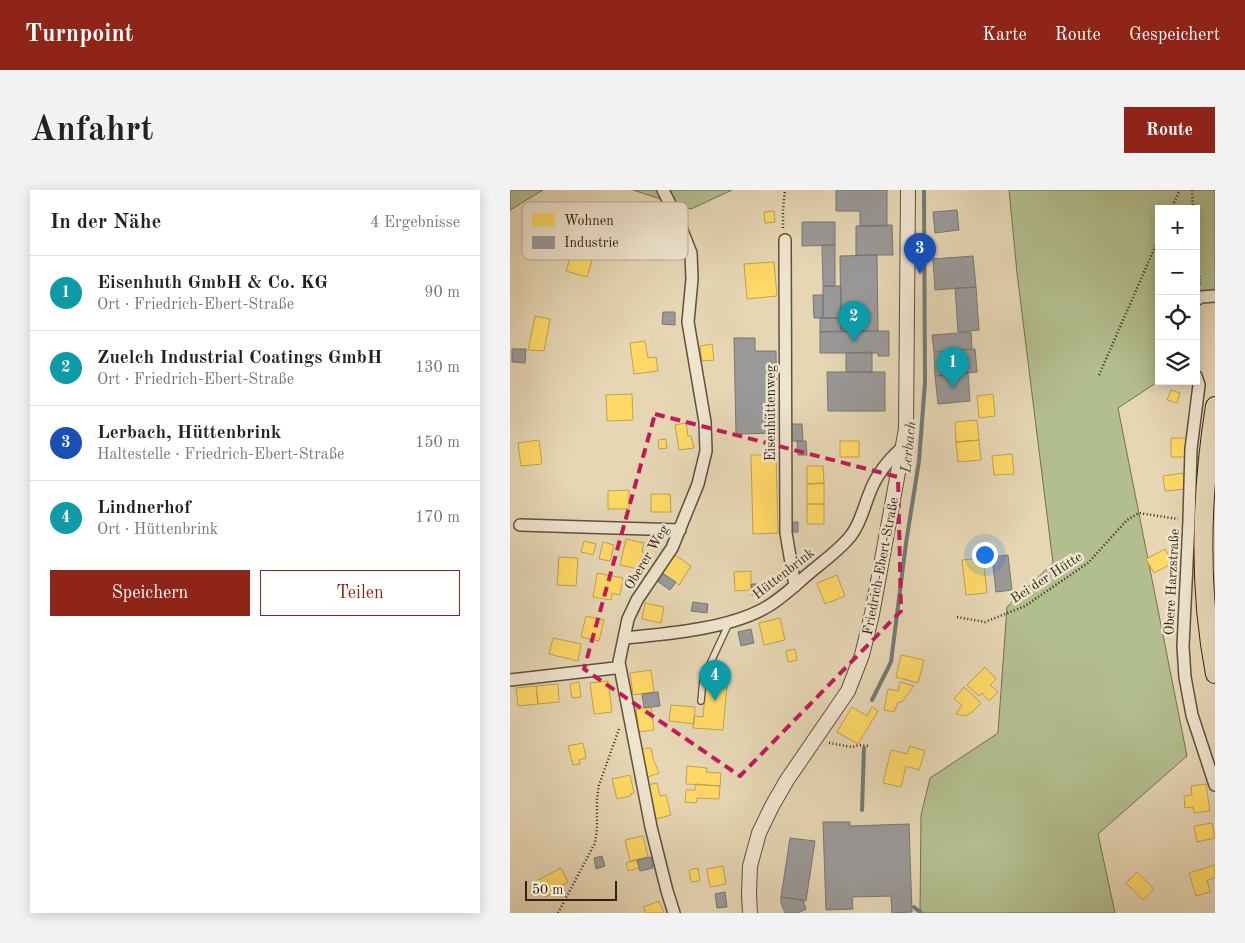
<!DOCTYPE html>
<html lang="de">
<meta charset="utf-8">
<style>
:root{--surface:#fff;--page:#f2f2f2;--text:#222;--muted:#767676;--line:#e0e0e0;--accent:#8f2418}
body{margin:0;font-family:"Old Standard TT",serif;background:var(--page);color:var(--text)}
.controls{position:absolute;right:15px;top:15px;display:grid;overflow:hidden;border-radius:0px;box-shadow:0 2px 12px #0003}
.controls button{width:45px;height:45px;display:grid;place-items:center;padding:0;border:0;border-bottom:1px solid var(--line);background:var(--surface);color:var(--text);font:25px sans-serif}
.scale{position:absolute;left:15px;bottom:12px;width:92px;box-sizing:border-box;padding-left:5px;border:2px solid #332314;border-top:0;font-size:14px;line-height:18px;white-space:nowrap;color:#332314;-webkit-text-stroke:4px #efe4ce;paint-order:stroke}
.you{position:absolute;left:474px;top:364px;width:18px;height:18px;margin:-12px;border:4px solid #fff;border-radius:50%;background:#1a73e8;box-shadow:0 0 0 8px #1a73e833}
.badge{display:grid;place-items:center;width:32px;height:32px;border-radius:50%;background:var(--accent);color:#fff;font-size:16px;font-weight:700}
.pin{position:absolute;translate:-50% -41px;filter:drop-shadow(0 1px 2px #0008)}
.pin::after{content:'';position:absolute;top:26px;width:18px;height:15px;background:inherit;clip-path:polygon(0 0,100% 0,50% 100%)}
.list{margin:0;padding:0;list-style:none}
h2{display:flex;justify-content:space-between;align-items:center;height:65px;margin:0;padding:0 20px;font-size:21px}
h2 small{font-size:16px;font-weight:400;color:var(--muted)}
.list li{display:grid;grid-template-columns:32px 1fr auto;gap:15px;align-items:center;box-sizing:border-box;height:75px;padding:0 20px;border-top:1px solid var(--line)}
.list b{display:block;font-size:19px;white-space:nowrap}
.list p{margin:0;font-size:16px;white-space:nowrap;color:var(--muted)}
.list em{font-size:16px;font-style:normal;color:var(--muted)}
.actions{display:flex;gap:10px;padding:15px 20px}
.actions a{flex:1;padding:11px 0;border:1px solid var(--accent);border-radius:0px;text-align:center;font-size:18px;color:var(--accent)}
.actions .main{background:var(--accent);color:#fff}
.icon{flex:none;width:28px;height:28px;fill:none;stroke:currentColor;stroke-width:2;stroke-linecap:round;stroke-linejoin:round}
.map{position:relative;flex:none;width:705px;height:723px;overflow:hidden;border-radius:0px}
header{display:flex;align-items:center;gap:30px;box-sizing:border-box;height:70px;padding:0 25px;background:var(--accent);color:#fff}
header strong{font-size:24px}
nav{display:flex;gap:28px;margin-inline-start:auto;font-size:18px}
.intro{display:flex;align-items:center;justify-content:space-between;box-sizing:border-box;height:120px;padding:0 30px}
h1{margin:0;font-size:35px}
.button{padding:12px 22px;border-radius:0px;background:var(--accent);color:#fff;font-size:18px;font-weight:700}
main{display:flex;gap:30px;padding:0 30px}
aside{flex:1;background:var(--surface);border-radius:0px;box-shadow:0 2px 12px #0003}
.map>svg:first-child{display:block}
.green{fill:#b3be8f;stroke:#737052}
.homes{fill:#ffd966;stroke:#c2a24d}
.industry{fill:#999;stroke:#7a7671}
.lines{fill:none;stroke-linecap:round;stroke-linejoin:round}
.stream{stroke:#717b76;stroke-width:4}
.service-casing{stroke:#60503c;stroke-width:8}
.minor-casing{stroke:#60503c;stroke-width:14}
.tertiary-casing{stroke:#60503c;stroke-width:16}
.primary-casing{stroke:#332314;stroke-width:20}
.path{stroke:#332314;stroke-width:2.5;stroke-dasharray:1 2.5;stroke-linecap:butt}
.service{stroke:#efe4ce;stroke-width:5.5}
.minor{stroke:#efe4ce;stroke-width:11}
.tertiary{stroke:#efe4ce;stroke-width:14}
.primary{stroke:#e6d6b4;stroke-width:18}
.marked{fill:none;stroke:#c2185b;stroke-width:4;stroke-dasharray:10 6;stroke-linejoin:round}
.labels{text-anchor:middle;stroke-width:5;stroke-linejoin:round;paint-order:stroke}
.street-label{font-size:14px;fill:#332314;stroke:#efe4ce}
.water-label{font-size:15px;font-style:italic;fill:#4d483d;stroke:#efe4ce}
.key{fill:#efe4ce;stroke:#b7aa96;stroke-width:1}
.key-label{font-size:14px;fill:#332314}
</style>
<header>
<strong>Turnpoint</strong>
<nav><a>Karte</a><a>Route</a><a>Gespeichert</a></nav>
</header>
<div class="intro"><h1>Anfahrt</h1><a class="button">Route</a></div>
<main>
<aside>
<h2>In der Nähe<small>4 Ergebnisse</small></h2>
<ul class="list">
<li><span class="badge" style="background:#0f9aa8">1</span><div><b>Eisenhuth GmbH &amp; Co. KG</b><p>Ort · Friedrich-Ebert-Straße</p></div><em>90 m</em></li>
<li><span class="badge" style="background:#0f9aa8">2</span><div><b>Zuelch Industrial Coatings GmbH</b><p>Ort · Friedrich-Ebert-Straße</p></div><em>130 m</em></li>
<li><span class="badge" style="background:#1a4fb4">3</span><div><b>Lerbach, Hüttenbrink</b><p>Haltestelle · Friedrich-Ebert-Straße</p></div><em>150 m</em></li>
<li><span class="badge" style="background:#0f9aa8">4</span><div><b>Lindnerhof</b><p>Ort · Hüttenbrink</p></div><em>170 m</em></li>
</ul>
<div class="actions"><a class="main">Speichern</a><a>Teilen</a></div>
</aside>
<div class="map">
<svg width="705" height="723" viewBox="0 0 705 723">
<rect width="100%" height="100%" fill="#e6d6b4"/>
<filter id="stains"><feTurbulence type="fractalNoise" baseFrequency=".004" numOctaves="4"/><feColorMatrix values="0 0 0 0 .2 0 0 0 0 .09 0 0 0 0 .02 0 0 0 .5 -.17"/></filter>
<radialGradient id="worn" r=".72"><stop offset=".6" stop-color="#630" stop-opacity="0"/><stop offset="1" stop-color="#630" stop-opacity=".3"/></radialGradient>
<!-- green -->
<path class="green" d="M 0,0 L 33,0 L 0,20 Z
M 123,0 L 222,0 L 181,19 Z
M 499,0 L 705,0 L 705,101 L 686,105 L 686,19 L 649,19 L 649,191 L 608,218 L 677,566 L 588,644 L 605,723 L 410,723 L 411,625 L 420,588 L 488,543 L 497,417 L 543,373 L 507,83 Z"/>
<!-- homes -->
<path class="homes" d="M 264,21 L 265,32 L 255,33 L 254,22 Z
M 67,44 L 88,50 L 77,87 L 56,81 Z
M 264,72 L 267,106 L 237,109 L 234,74 Z
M 25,126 L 40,129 L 34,161 L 18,160 Z
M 135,151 L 138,168 L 146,167 L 148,181 L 124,184 L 120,153 Z
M 202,154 L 204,170 L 192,171 L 190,156 Z
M 661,200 L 670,203 L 667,213 L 657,210 Z
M 122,204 L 123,230 L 97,231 L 96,205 Z
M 483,204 L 485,226 L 469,228 L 467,206 Z
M 467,230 L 469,250 L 446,252 L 445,232 Z
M 176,233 L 178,246 L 181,246 L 184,258 L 169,260 L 165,235 Z
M 661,248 L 677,248 L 677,267 L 661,267 Z
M 156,249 L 157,258 L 149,259 L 148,250 Z
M 29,250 L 32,274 L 11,276 L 8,253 Z
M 469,250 L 471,270 L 448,272 L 446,252 Z
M 330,251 L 349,251 L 349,267 L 330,267 Z
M 502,264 L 504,284 L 484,285 L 482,266 Z
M 241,265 L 266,265 L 268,343 L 243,344 Z
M 297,276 L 313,276 L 314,293 L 297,294 Z
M 673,283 L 675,299 L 655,301 L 653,286 Z
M 314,293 L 314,314 L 297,314 L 297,294 Z
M 119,300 L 119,319 L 98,319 L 98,301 Z
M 141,304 L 160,304 L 161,322 L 141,322 Z
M 297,314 L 314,314 L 314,334 L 297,334 Z
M 116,349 L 134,353 L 132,362 L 137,363 L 136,368 L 131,367 L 128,379 L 110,375 Z
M 74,351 L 86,354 L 83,365 L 71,362 Z
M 93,352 L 104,355 L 100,371 L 89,369 Z
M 655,359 L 663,373 L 644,383 L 636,369 Z
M 165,365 L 181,376 L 169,395 L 152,383 Z
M 49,367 L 68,368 L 66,396 L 47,395 Z
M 473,368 L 477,403 L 456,405 L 452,370 Z
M 241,381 L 241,400 L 225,401 L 224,382 Z
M 87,383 L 113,388 L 110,405 L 102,403 L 101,410 L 83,407 Z
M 327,385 L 335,406 L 315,414 L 307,393 Z
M 135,413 L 154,417 L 151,433 L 132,429 Z
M 76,426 L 94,430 L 89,451 L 71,447 Z
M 270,428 L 275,450 L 254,455 L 249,433 Z
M 43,448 L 71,454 L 68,471 L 39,464 Z
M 285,459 L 287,470 L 278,472 L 276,461 Z
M 391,465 L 414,470 L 408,493 L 386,487 Z
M 475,477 L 486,489 L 480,495 L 488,502 L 479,511 L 472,503 L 469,506 L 457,495 Z
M 141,480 L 144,502 L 123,505 L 120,483 Z
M 98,491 L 102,522 L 84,524 L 80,493 Z
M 69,492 L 71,507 L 62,508 L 60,494 Z
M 390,492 L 404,496 L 392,512 L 388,512 L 384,522 L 374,520 L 378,499 L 388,501 Z
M 48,494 L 49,512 L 28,514 L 26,496 Z
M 196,494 L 217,496 L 213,540 L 183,538 L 184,526 L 193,527 Z
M 26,496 L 28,514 L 8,516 L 6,498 Z
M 454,497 L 471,513 L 461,523 L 455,526 L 446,524 L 452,515 L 444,509 Z
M 161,515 L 185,517 L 184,534 L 159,531 Z
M 141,517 L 144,540 L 129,542 L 126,519 Z
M 342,517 L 357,526 L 362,517 L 368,521 L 348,554 L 327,542 Z
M 73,553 L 76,568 L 69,570 L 70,574 L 63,575 L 58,556 Z
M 400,556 L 415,561 L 409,580 L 396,576 L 391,597 L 373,593 L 381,560 L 397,564 Z
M 141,558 L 143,568 L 149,583 L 135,588 L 130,559 Z
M 177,576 L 197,578 L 196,582 L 211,583 L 210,596 L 176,594 Z
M 120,585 L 124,603 L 120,604 L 121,606 L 107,609 L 102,589 Z
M 147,593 L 150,606 L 156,605 L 161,625 L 146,629 L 137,595 Z
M 186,594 L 210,596 L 209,609 L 187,608 L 186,613 L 175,612 L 176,600 L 185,600 Z
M 696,594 L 700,621 L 684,623 L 683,617 L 675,618 L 674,606 L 682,605 L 681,596 Z
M 702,633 L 705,648 L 687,652 L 684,636 Z
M 133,646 L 138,667 L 120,671 L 115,650 Z
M 127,670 L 129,678 L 118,681 L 116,673 Z
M 705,675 L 705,688 L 697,690 L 700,702 L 686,706 L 679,683 Z
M 213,676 L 216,694 L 200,697 L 197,679 Z
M 51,678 L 58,692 L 42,700 L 43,703 L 36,707 L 28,690 Z
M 188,678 L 190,691 L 181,692 L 179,680 Z
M 627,682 L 644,699 L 633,710 L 616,693 Z
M 149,711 L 154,723 L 136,723 L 133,717 Z"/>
<!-- industry -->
<path class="industry" d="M 326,0 L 377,0 L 377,36 L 350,36 L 350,21 L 326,21 Z
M 447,20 L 449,40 L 425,43 L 423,22 Z
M 292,32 L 325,32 L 325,55 L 292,56 Z
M 382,35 L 383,65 L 346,65 L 346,36 Z
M 312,55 L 325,55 L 325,96 L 313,96 Z
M 367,65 L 368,141 L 331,141 L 330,66 Z
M 463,66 L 466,97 L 425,100 L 423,69 Z
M 313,96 L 331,96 L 331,128 L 313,128 Z
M 466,97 L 469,140 L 448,142 L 445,98 Z
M 303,105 L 313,105 L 313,128 L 304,128 Z
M 153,122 L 165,122 L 165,135 L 152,134 Z
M 310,128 L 331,128 L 331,141 L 310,142 Z
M 379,141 L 379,166 L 368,166 L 368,163 L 310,163 L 310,142 Z
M 461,142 L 462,159 L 424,162 L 422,145 Z
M 224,148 L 245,148 L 245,161 L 266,161 L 267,243 L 226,244 Z
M 2,159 L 16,159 L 15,173 L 2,172 Z
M 465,159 L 467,182 L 425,186 L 424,162 Z
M 362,162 L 362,182 L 336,182 L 336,163 Z
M 317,182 L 375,182 L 375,221 L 318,221 Z
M 458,183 L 460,211 L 428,214 L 425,186 Z
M 280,234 L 292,234 L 293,251 L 281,251 Z
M 287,251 L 296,251 L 297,265 L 288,265 Z
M 281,332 L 288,332 L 288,342 L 281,342 Z
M 498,365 L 502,400 L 486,402 L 482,367 Z
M 152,383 L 166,392 L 160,400 L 147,391 Z
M 241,394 L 254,394 L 255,405 L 242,405 Z
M 183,412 L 198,414 L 197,423 L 181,421 Z
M 241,439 L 244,453 L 231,456 L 228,442 Z
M 148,502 L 150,516 L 134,518 L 132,504 Z
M 313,632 L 340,632 L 340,636 L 399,634 L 402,722 L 382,723 L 381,706 L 342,707 L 343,719 L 316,720 Z
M 280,648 L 305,651 L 296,711 L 271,707 Z
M 92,666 L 95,676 L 86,679 L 84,668 Z
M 141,667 L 143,678 L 130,681 L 127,670 Z
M 215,702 L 217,717 L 207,718 L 205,704 Z
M 271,707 L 293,710 L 296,719 L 288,723 L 275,723 L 271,713 Z"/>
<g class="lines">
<!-- stream -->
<path class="stream" d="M 362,510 L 381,472 L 396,353 L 409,271 L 415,192 L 414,0
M 352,620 L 354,558
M 404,717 L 411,723"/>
<defs>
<path id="service" d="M 191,511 L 193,489 L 219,433"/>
<path id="minor" d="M 153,0 L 168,30 L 181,63 L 182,89 L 178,132 L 195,232 L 196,261 L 188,294 L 162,358 L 127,410 L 118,429 L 109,472 L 141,637 L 157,701 L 164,723
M 275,50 L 276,343 L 285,396
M 686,110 L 691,107 L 705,106
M 686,186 L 689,195 L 681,259 L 679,331 L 673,456 L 675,487 L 682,525 L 705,595
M 10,335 L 170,340
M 114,448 C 156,444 218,439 255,418 C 273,408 287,393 303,380 C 316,369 332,358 342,344 C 351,332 354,316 360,302 C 367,283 379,269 394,256
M 0,490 L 105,478"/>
<path id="tertiary" d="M 240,723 L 239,704 L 240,676 L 249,643 L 262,616 L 277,590 L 338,501 L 352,465 L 362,424 L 396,239 L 398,0"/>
<path id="primary" d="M 705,216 C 691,305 688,396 705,484"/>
</defs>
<!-- service casing -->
<use href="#service" class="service-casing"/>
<!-- minor casing -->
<use href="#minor" class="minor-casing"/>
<!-- tertiary casing -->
<use href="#tertiary" class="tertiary-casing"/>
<!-- primary casing -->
<use href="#primary" class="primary-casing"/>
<!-- path -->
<path class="path" d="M 682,0 L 683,19
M 661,19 L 670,0
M 273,38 L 273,20 L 275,0
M 686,51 L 690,96
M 589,185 L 649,48
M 447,427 L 475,432 L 515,416 L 578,373 L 617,330 L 629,323 L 668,329
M 319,553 L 342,557 L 349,555 L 360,556
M 48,723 L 85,653 L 87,638 L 87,608 L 89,595 L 109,539"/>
<!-- service -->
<use href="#service" class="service"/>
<!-- minor -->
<use href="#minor" class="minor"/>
<!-- tertiary -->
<use href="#tertiary" class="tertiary"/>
<!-- primary -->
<use href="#primary" class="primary"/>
</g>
<!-- marked area -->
<path class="marked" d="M 145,224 L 388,287 L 391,421 L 230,586 L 74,479 Z"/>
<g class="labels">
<!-- street labels -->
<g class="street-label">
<text transform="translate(260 223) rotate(-90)" y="5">Eisenhüttenweg</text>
<text transform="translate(136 367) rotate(-59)" y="5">Oberer Weg</text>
<text transform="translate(370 376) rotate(-79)" y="5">Friedrich-Ebert-Straße</text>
<text transform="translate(273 383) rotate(-38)" y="5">Hüttenbrink</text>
<text transform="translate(536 387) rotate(-33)" y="5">Bei der Hütte</text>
<text transform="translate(661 392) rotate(-87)" y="5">Obere Harzstraße</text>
</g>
<!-- water labels -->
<g class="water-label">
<text transform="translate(398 257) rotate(-84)" y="5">Lerbach</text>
</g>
</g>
<!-- legend -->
<rect x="12" y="12" width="166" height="58" rx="8" class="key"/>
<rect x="22" y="23" width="23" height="14" fill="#ffd966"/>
<rect x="22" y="46" width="23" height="13" fill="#999"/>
<g class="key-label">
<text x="54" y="35">Wohnen</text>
<text x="54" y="57">Industrie</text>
</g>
<rect width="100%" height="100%" filter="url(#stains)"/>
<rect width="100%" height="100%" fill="url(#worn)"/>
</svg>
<div class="controls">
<button>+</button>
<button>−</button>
<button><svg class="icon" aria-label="locate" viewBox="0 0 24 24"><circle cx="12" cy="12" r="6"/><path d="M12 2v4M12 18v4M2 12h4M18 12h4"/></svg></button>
<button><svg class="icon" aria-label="layers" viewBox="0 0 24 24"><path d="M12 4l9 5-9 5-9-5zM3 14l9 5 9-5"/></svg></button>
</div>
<div class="scale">50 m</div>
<div class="you"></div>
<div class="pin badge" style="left:443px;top:198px;background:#0f9aa8">1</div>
<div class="pin badge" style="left:344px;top:152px;background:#0f9aa8">2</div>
<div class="pin badge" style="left:410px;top:84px;background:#1a4fb4">3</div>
<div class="pin badge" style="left:205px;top:511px;background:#0f9aa8">4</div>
</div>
</main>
